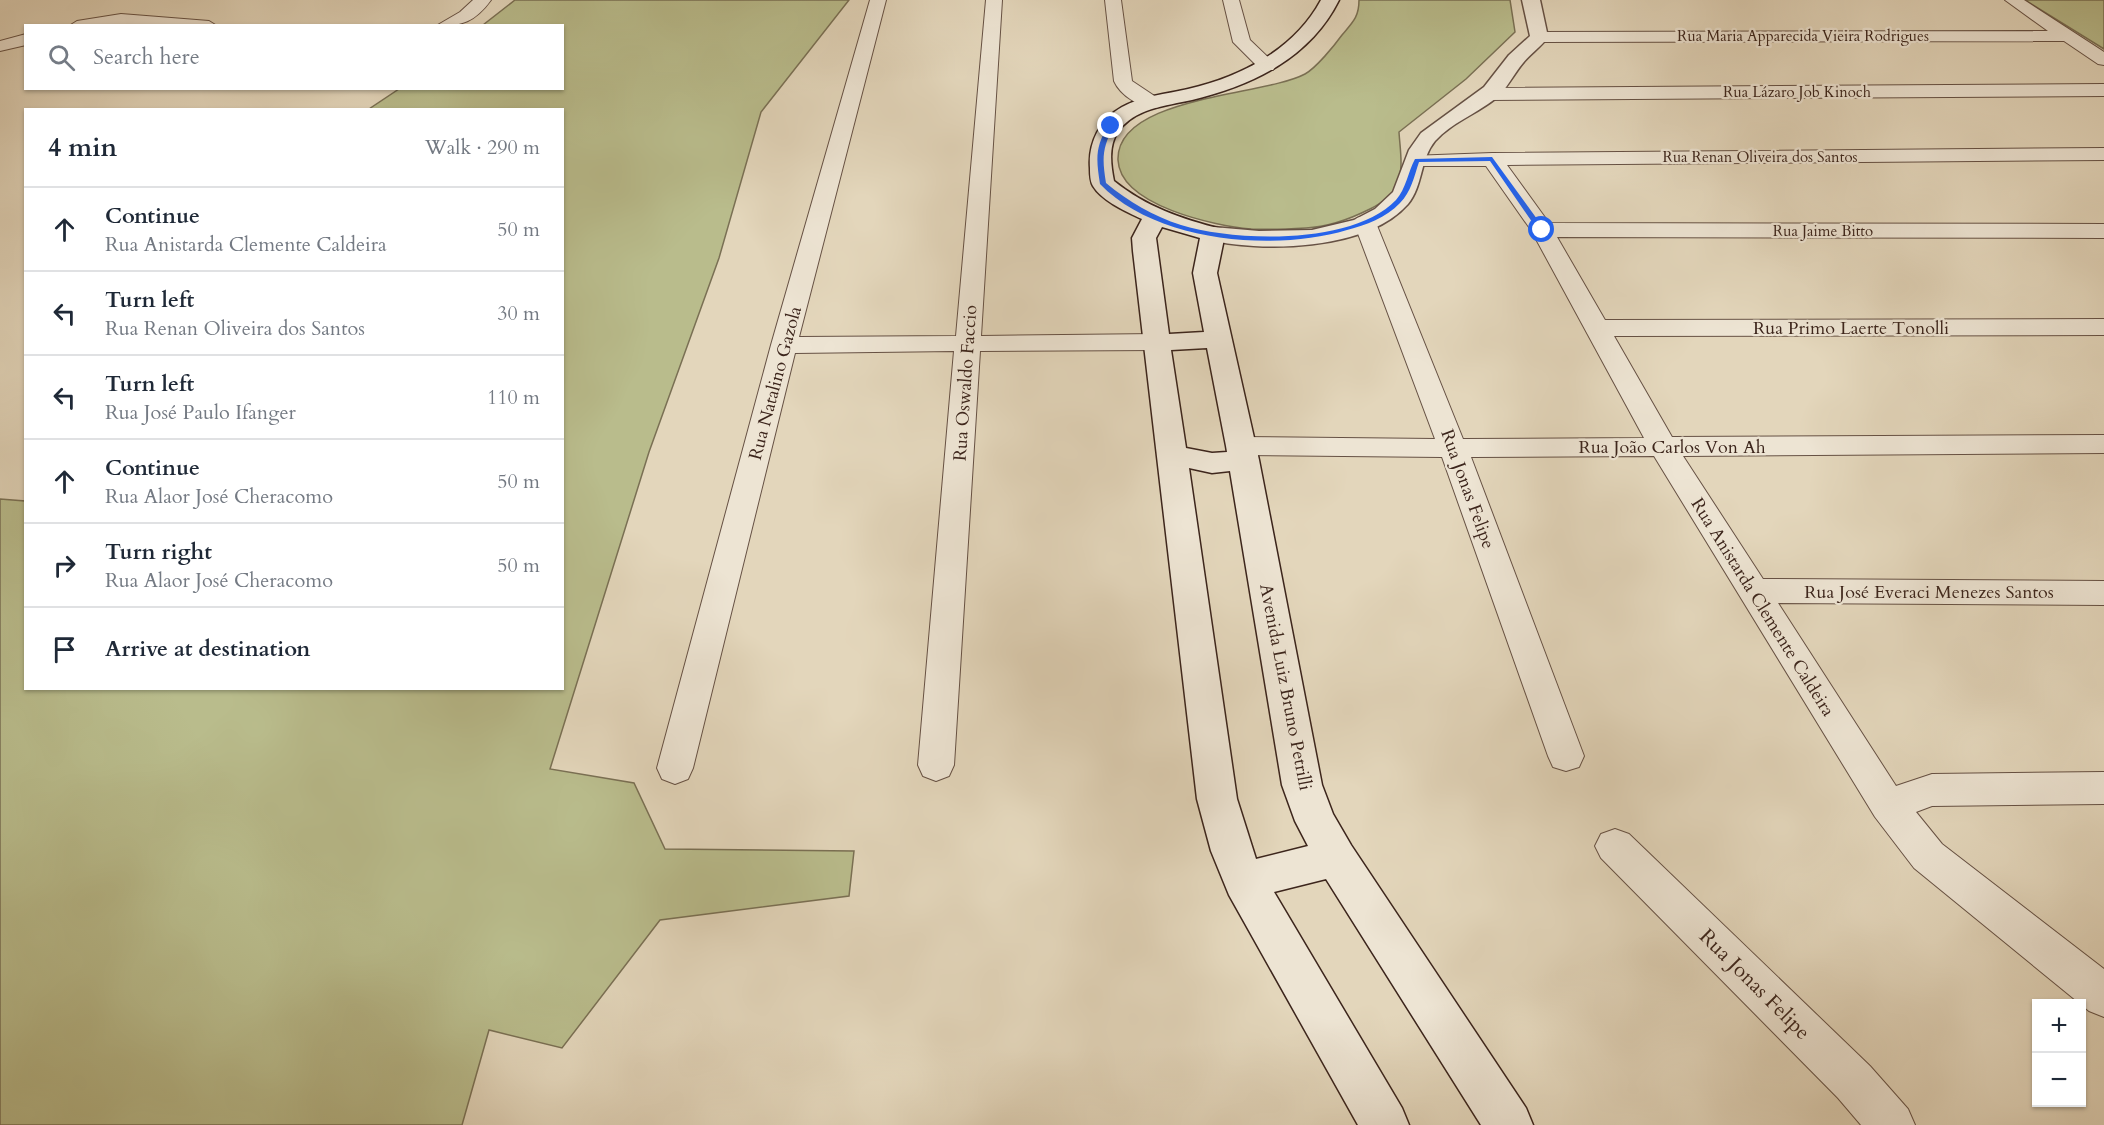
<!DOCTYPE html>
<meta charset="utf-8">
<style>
:root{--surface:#fff;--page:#f6f6f7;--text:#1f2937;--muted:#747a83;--line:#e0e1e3}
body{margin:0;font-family:Cardo,serif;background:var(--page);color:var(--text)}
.controls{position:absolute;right:18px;bottom:18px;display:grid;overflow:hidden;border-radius:0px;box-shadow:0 2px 4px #0004}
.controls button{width:54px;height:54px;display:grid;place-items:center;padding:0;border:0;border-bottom:2px solid var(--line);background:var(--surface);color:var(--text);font:30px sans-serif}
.stop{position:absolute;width:18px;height:18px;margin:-14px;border:4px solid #2563eb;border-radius:50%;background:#fff}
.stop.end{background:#2563eb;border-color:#fff;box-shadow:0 2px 6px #0008}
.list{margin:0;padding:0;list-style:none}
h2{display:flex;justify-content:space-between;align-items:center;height:78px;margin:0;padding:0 24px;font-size:26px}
h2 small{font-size:20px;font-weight:400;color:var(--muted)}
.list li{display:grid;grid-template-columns:39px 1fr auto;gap:18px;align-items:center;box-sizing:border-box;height:84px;padding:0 24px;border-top:2px solid var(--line)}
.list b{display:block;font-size:22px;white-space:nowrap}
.list p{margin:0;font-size:20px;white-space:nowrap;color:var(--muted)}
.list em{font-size:20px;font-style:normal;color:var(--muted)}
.icon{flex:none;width:33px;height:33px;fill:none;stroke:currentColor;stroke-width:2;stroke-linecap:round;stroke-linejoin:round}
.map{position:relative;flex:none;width:2104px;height:1125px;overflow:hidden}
.search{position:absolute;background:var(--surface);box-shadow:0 2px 4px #0004;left:24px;top:24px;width:540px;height:66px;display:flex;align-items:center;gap:15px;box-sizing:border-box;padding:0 21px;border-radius:0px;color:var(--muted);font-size:22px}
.panel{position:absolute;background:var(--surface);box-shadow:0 2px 4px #0004;left:24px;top:108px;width:540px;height:582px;border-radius:0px}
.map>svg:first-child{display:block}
.green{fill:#b9bc8c;stroke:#7a7054;stroke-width:1.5}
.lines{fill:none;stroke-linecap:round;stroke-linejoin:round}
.minor-casing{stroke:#665144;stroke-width:2}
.tertiary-casing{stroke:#665144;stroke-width:3}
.secondary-casing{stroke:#3c251c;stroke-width:3}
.minor{fill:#ede4d3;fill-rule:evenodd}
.tertiary{fill:#ede4d3;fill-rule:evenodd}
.secondary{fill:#ede4d3;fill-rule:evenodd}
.route{fill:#2563eb}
.labels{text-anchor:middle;stroke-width:4.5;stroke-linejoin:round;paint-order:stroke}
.far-street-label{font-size:15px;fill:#3c251c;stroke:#ede4d3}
.street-label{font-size:18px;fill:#3c251c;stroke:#ede4d3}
.near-street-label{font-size:21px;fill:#3c251c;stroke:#ede4d3}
</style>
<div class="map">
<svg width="2104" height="1125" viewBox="0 0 2104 1125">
<rect width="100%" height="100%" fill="#e3d6bb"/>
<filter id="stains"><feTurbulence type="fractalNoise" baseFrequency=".00333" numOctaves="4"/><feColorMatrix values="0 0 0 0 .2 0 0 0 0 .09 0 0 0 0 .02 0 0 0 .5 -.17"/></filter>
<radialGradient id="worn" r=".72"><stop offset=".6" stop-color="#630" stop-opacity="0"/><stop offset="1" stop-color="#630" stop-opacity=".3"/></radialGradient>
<!-- green -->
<path class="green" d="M 515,0 L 849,0 L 761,112 L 719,258 L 649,452 L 550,769 L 634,783 L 665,849 L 854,851 L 849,896 L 660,920 L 562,1048 L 489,1030 L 462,1125 L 0,1125 L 0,499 L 25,501 L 26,688 L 562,688 L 562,110 L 369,109 L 399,89 L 562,88 L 562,26 L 483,25 Z
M 1359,0 L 1510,0 L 1515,32 L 1466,79 L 1399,132 C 1400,150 1404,168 1397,185 C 1392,196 1380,204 1370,209 C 1350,219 1329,227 1306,228 C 1288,229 1269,230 1251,229 C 1216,226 1120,206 1118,160 C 1116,96 1264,96 1305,74 C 1316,68 1334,46 1342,35 C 1353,22 1359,17 1359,0 Z
M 2025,0 L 2104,0 L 2104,49 Z"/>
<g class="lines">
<defs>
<path id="minor" d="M 473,0 L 491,0 C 475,22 462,26 436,26 L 460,12 Z
M 870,0 L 886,0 L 799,337 L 956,336 L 986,0 L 1002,0 L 981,336 L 1157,334 L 1166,337 L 1170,342 L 1166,347 L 1157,350 L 980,351 L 954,765 L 949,776 L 936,781 L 923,776 L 918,765 L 954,351 L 795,353 L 693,768 L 688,779 L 675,784 L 662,779 L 657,768 L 771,345 Z
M 1105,0 L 1121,0 L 1132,81 L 1159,99 L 1162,103 L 1159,107 C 1143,111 1120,95 1114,81 Z
M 1223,0 L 1239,0 L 1250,40 L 1273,62 L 1276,66 L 1273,70 L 1261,70 L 1233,42 Z
M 2005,0 L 2024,0 L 2104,52 L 2104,65 L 2098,64 L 2064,41 L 1539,42 L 1533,41 L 1530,37 L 1533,33 L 1539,32 L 2048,31 Z
M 121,14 L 209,21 L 217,26 L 69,26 L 77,21 Z
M 26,34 L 26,45 L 0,51 L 0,41 Z
M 2104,84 L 2104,96 L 1489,100 L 1482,98 L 1479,94 L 1482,90 L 1489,88 Z
M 2104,148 L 2104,160 L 1507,165 L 1549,223 L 2104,224 L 2104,238 L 1557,237 L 1605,320 L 2104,319 L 2104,335 L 1614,336 L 1672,437 L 2104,435 L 2104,453 L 1683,456 L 1763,579 L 2104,581 L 2104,605 L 1778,603 L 1896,786 L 1932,774 L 2104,772 L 2104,804 L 1932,806 L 1916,812 L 1942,844 L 2104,969 L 2104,1017 L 2089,1011 L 1914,868 L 1875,817 L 1654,456 L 1471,457 L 1584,756 L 1579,767 L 1566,771 L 1553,767 L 1548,756 L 1442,457 L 1241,455 L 1231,453 L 1227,446 L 1231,439 L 1241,437 L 1435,439 L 1354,223 L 1357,218 L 1365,216 L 1373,218 L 1376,223 L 1463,439 L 1644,438 L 1531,230 L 1486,166 L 1417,166 L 1410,164 L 1407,160 L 1410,156 L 1492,153 Z
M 1615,829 L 1629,834 L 1870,1066 L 1908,1109 L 1915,1125 L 1861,1125 L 1838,1098 L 1601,858 L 1595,846 L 1601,834 Z"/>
<path id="tertiary" d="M 1522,0 L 1540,0 L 1548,37 C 1541,47 1530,54 1523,63 C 1513,75 1507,89 1495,99 C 1476,114 1451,123 1435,141 C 1420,159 1423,186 1408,204 C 1367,251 1261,253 1205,239 L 1201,234 L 1205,229 L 1213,227 L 1259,231 L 1312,230 L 1354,220 L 1375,209 L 1393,192 L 1409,150 L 1421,133 L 1484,87 L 1509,55 L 1530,36 Z"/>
<path id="secondary" d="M 1321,0 L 1339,0 C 1310,58 1253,85 1192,100 C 1166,106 1134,108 1118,132 C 1108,146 1111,166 1114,181 C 1146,207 1182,219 1221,229 L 1225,234 L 1217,273 L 1259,460 L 1322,785 L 1333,814 L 1351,845 L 1526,1108 L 1533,1125 L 1481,1125 L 1326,879 L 1274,892 L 1402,1108 L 1409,1125 L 1358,1125 L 1229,895 L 1211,851 L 1197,799 L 1133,251 L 1132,238 L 1142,219 C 1127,212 1102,201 1093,186 C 1090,181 1090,174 1090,168 C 1088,143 1100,119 1122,107 C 1142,96 1166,94 1188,89 C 1241,77 1295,49 1321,0 ZM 1162,227 L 1200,238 L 1193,273 L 1204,332 L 1169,334 L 1156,238 ZM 1207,348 L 1226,446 L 1227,452 L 1212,453 L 1186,448 L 1171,350 ZM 1189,468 L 1212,473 L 1230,471 L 1282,785 L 1295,821 L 1308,846 L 1256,859 L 1237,799 Z"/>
</defs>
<!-- minor casing -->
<use href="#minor" class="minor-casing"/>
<!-- tertiary casing -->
<use href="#tertiary" class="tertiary-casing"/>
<!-- secondary casing -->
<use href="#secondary" class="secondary-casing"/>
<!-- minor -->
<use href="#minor" class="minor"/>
<!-- tertiary -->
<use href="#tertiary" class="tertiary"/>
<!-- secondary -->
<use href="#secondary" class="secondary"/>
</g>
<!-- route -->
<path class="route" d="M 1109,124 L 1114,126 C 1102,148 1102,158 1106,183 C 1129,202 1153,216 1181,225 C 1236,242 1353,245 1396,200 C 1406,189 1408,172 1415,159 L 1492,157 L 1545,230 L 1539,232 L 1490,161 L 1419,162 C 1414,177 1411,192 1400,203 C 1386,218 1366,225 1347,230 C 1273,252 1156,242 1100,184 C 1096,158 1095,147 1109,124 Z"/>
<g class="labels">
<!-- far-street labels -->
<g class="far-street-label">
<text x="1803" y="41">Rua Maria Apparecida Vieira Rodrigues</text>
<text x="1797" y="97">Rua Lázaro Job Kinoch</text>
<text x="1760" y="162">Rua Renan Oliveira dos Santos</text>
<text x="1823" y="236">Rua Jaime Bitto</text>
</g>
<!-- street labels -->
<g class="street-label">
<text x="1851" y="334">Rua Primo Laerte Tonolli</text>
<text transform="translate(775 383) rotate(-75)" y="6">Rua Natalino Gazola</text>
<text transform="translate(965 383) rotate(-86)" y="6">Rua Oswaldo Faccio</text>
<text x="1672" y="453">Rua João Carlos Von Ah</text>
<text transform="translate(1468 489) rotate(70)" y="6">Rua Jonas Felipe</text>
<text x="1929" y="598">Rua José Everaci Menezes Santos</text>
<text transform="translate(1763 607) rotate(58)" y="6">Rua Anistarda Clemente Caldeira</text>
<text transform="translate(1286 687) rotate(79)" y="6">Avenida Luiz Bruno Petrilli</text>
</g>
<!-- near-street labels -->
<g class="near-street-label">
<text transform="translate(1755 984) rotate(45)" y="7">Rua Jonas Felipe</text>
</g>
</g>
<rect width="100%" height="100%" filter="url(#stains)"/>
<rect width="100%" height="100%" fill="url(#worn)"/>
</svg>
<div class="controls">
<button>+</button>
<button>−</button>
</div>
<div class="stop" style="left:1542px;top:230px"></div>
<div class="stop end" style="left:1111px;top:126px"></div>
<div class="search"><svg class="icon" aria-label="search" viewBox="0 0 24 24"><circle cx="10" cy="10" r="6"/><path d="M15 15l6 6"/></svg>Search here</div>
<section class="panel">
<h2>4 min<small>Walk · 290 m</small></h2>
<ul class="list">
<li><svg class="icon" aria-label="ahead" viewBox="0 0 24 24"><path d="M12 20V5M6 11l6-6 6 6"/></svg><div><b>Continue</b><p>Rua Anistarda Clemente Caldeira</p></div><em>50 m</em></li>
<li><svg class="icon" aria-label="left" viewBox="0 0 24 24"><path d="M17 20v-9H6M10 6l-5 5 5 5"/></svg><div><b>Turn left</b><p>Rua Renan Oliveira dos Santos</p></div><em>30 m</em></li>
<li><svg class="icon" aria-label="left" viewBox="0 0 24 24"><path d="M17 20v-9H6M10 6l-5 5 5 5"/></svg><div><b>Turn left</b><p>Rua José Paulo Ifanger</p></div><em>110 m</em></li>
<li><svg class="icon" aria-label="ahead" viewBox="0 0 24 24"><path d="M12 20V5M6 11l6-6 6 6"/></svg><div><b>Continue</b><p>Rua Alaor José Cheracomo</p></div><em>50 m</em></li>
<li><svg class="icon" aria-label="right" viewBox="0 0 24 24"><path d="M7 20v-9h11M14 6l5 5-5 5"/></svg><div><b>Turn right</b><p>Rua Alaor José Cheracomo</p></div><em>50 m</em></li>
<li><svg class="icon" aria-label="arrive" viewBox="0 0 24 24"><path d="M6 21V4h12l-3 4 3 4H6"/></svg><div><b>Arrive at destination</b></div></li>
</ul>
</section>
</div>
